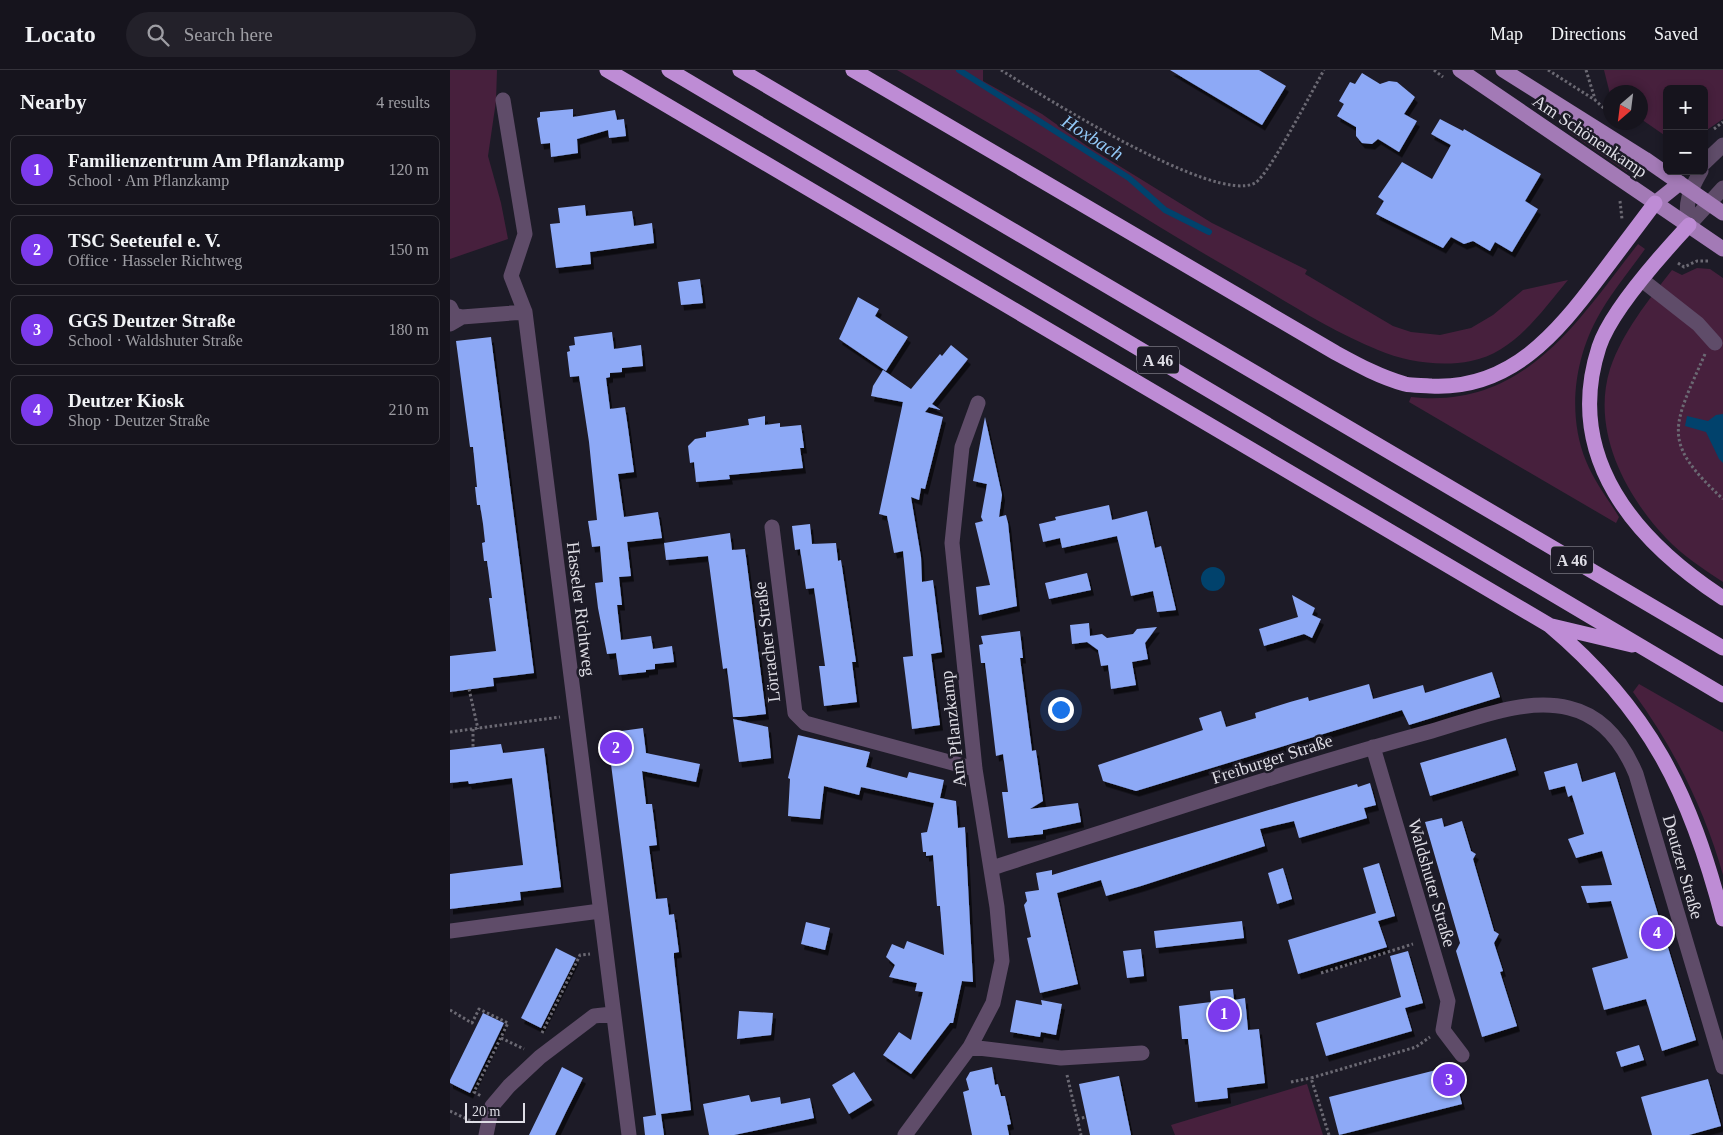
<!DOCTYPE html>
<meta charset="utf-8">
<style>
:root{--surface:#16141d;--page:#23212a;--text:#f1f3f6;--muted:#9e9ea4;--line:#35333b;--accent:#7c3aed}
body{margin:0;font-family:"Times New Roman",serif;background:var(--page);color:var(--text)}
.controls{position:absolute;right:15px;top:15px;display:grid;overflow:hidden;border-radius:8px;box-shadow:0 2px 8px #0003}
.controls button{width:45px;height:45px;display:grid;place-items:center;padding:0;border:0;border-bottom:1px solid var(--line);background:var(--surface);color:var(--text);font:25px sans-serif}
.compass{position:absolute;left:1153px;top:15px;width:45px;height:45px;border-radius:50%;background:var(--surface);box-shadow:0 2px 8px #0003;rotate:208deg}
.scale{position:absolute;left:15px;bottom:12px;width:60px;box-sizing:border-box;padding-left:5px;border:2px solid #dedde5;border-top:0;font-size:14px;line-height:18px;white-space:nowrap;color:#dedde5;-webkit-text-stroke:4px #1d1b27;paint-order:stroke}
.you{position:absolute;left:610px;top:639px;width:18px;height:18px;margin:-12px;border:4px solid #fff;border-radius:50%;background:#1a73e8;box-shadow:0 0 0 8px #1a73e833}
.badge{display:grid;place-items:center;width:32px;height:32px;border-radius:50%;background:var(--accent);color:#fff;font-size:16px;font-weight:700}
.pin{position:absolute;translate:-50% -50%;border:2px solid #fff;box-shadow:0 1px 5px #0006}
.list{margin:0;padding:0;list-style:none}
h2{display:flex;justify-content:space-between;align-items:center;height:65px;margin:0;padding:0 20px;font-size:21px}
h2 small{font-size:16px;font-weight:400;color:var(--muted)}
.list li{display:grid;grid-template-columns:32px 1fr auto;gap:15px;align-items:center;box-sizing:border-box;height:70px;margin:0 10px 10px;padding:0 10px;border:1px solid var(--line);border-radius:8px}
.list b{display:block;font-size:19px;white-space:nowrap}
.list p{margin:0;font-size:16px;white-space:nowrap;color:var(--muted)}
.list em{font-size:16px;font-style:normal;color:var(--muted)}
.icon{flex:none;width:28px;height:28px;fill:none;stroke:currentColor;stroke-width:2;stroke-linecap:round;stroke-linejoin:round}
.map{position:relative;flex:none;width:1273px;height:1065px;overflow:hidden}
header{display:flex;align-items:center;gap:30px;box-sizing:border-box;height:70px;padding:0 25px;background:var(--surface);border-bottom:1px solid var(--line)}
header strong{font-size:24px}
nav{display:flex;gap:28px;margin-inline-start:auto;font-size:18px}
.search{width:350px;height:45px;background:var(--page);display:flex;align-items:center;gap:12px;box-sizing:border-box;padding:0 18px;border-radius:28px;color:var(--muted);font-size:19px}
main{display:flex}
aside{flex:1;background:var(--surface)}
.map>svg:first-child{display:block}
.green{fill:#47203d}
.water{fill:#01426c}
.lines{fill:none;stroke-linecap:round;stroke-linejoin:round}
.stream{stroke:#01426c;stroke-width:6}
.building{fill:#8da9f6;filter:url(#shadow)}
.path{stroke:#6b6973;stroke-width:3;stroke-dasharray:2.5 2.5;stroke-linecap:butt}
.minor{stroke:#5f4c69;stroke-width:15}
.major{stroke:#a37ab6;stroke-width:15}
.highway{stroke:#be8cd5;stroke-width:15}
.labels{text-anchor:middle;stroke-width:5;stroke-linejoin:round;paint-order:stroke}
.shield{fill:#1d1b27;stroke:#a4a3ac;stroke-width:1}
.shield-label{font-size:16px;font-weight:bold;fill:#dedde5}
.street-label{font-size:18px;fill:#dedde5;stroke:#1d1b27}
.water-label{font-size:19px;font-style:italic;fill:#93c9f8;stroke:#1d1b27}
</style>
<header>
<strong>Locato</strong>
<div class="search"><svg class="icon" aria-label="search" viewBox="0 0 24 24"><circle cx="10" cy="10" r="6"/><path d="M15 15l6 6"/></svg>Search here</div>
<nav><a>Map</a><a>Directions</a><a>Saved</a></nav>
</header>
<main>
<aside>
<h2>Nearby<small>4 results</small></h2>
<ul class="list">
<li><span class="badge">1</span><div><b>Familienzentrum Am Pflanzkamp</b><p>School · Am Pflanzkamp</p></div><em>120 m</em></li>
<li><span class="badge">2</span><div><b>TSC Seeteufel e. V.</b><p>Office · Hasseler Richtweg</p></div><em>150 m</em></li>
<li><span class="badge">3</span><div><b>GGS Deutzer Straße</b><p>School · Waldshuter Straße</p></div><em>180 m</em></li>
<li><span class="badge">4</span><div><b>Deutzer Kiosk</b><p>Shop · Deutzer Straße</p></div><em>210 m</em></li>
</ul>
</aside>
<div class="map">
<svg width="1273" height="1065" viewBox="0 0 1273 1065">
<defs>
<filter id="shadow"><feDropShadow dx="3" dy="5.5" stdDeviation="0" flood-color="#0009"/></filter>
</defs>
<rect width="100%" height="100%" fill="#1d1b27"/>
<!-- green -->
<path class="green" d="M 0,0 L 47,0 L 46,31 L 38,86 L 51,133 L 58,169 L 0,189 Z
M 447,0 L 533,0 L 533,11 L 592,44 L 637,76 L 762,153 L 857,200 L 855,204 L 943,256 L 961,262 L 990,265 L 1021,258 L 1043,245 L 1073,220 L 1118,210 C 1092,241 1064,283 1021,291 C 991,297 956,292 928,280 C 878,260 831,228 784,201 C 710,159 639,112 566,69 C 527,46 487,23 447,0 Z
M 1154,0 L 1273,0 L 1273,49 L 1254,62 L 1254,19 L 1217,19 L 1217,67 L 1191,49 L 1190,22 L 1160,24 Z
M 1117,55 L 1125,58 L 1182,95 L 1177,102 L 1120,63 L 1115,57 Z
M 1188,174 L 1195,179 C 1181,199 1165,218 1153,238 C 1125,283 1116,342 1136,391 C 1144,411 1158,429 1169,447 L 1166,453 L 959,332 L 961,327 C 1074,340 1127,252 1188,174 Z
M 1247,198 L 1260,199 L 1273,208 L 1273,512 C 1253,499 1232,485 1216,468 C 1175,425 1141,360 1160,299 C 1173,261 1198,231 1222,200 L 1232,205 Z
M 1189,614 L 1273,662 L 1273,805 C 1255,740 1223,676 1183,622 Z
M 857,1014 L 873,1065 L 725,1065 L 721,1055 Z"/>
<!-- water -->
<path class="water" d="M 1273,344 L 1273,393 L 1269,389 L 1256,362 L 1235,356 L 1237,346 L 1258,351 L 1266,345 Z
M751 509a12 12 0 1 1 24 0a12 12 0 1 1-24 0Z"/>
<g class="lines">
<!-- stream -->
<path class="stream" d="M 509,0 L 679,108 L 715,140 L 759,162"/>
</g>
<!-- building -->
<path class="building" d="M 720,0 L 809,0 L 836,16 L 812,55 Z
M 912,3 L 930,14 L 939,11 L 947,12 L 965,27 L 954,44 L 967,51 L 949,82 L 928,69 L 922,74 L 912,73 L 906,66 L 906,57 L 887,46 L 894,34 L 889,31 L 900,12 L 905,14 Z
M 123,39 L 123,47 L 165,40 L 167,50 L 174,49 L 176,66 L 159,68 L 158,60 L 127,69 L 128,83 L 101,87 L 100,73 L 91,74 L 87,48 L 90,47 L 90,42 Z
M 990,49 L 1013,61 L 1014,59 L 1091,104 L 1075,131 L 1088,139 L 1062,182 L 1045,172 L 1040,181 L 1023,171 L 1014,174 L 1001,167 L 993,178 L 926,144 L 934,131 L 928,127 L 952,92 L 982,109 L 1001,75 L 981,64 Z
M 135,135 L 136,146 L 182,141 L 184,156 L 202,153 L 204,173 L 140,182 L 141,194 L 106,198 L 100,154 L 110,153 L 108,138 Z
M 250,209 L 253,233 L 231,235 L 228,212 Z
M 408,227 L 429,239 L 425,246 L 458,267 L 436,301 L 389,269 Z
M 162,262 L 164,279 L 191,275 L 193,296 L 172,298 L 172,302 L 160,303 L 160,307 L 156,308 L 160,339 L 175,337 L 178,358 L 184,402 L 168,404 L 174,447 L 208,442 L 212,468 L 177,472 L 181,506 L 169,507 L 172,535 L 167,535 L 171,570 L 201,566 L 203,579 L 222,576 L 224,592 L 205,594 L 205,599 L 196,600 L 196,602 L 169,605 L 166,583 L 157,584 L 148,538 L 145,513 L 153,512 L 150,476 L 142,477 L 138,451 L 147,450 L 139,372 L 129,306 L 120,307 L 117,282 L 120,281 L 119,276 L 125,275 L 124,267 Z
M 41,267 L 84,603 L 43,608 L 44,616 L 0,622 L 0,586 L 46,581 L 39,528 L 42,528 L 37,491 L 34,491 L 32,473 L 35,472 L 33,454 L 30,435 L 27,435 L 25,417 L 27,417 L 23,377 L 20,377 L 6,271 Z
M 501,275 L 518,289 L 482,334 L 491,340 L 479,337 L 475,342 L 493,347 L 475,419 L 471,418 L 469,430 L 461,427 L 471,487 L 472,512 L 483,510 L 492,582 L 481,584 L 490,655 L 462,659 L 453,587 L 463,586 L 453,481 L 444,483 L 437,446 L 429,444 L 453,332 L 421,326 L 423,316 L 433,300 L 461,319 L 490,284 L 492,286 Z
M 315,346 L 315,355 L 330,353 L 330,357 L 351,355 L 354,378 L 350,378 L 353,398 L 279,405 L 280,409 L 246,412 L 244,392 L 240,393 L 238,376 L 245,369 L 256,367 L 256,362 L 299,355 L 298,349 Z
M 535,347 L 552,425 L 549,447 L 556,445 L 558,453 L 567,536 L 529,545 L 526,517 L 540,515 L 525,453 L 533,451 L 531,447 L 537,414 L 523,411 Z
M 659,435 L 662,450 L 697,441 L 705,478 L 711,476 L 726,540 L 707,542 L 703,521 L 681,526 L 667,466 L 612,478 L 610,468 L 593,472 L 589,454 L 606,450 L 605,447 Z
M 360,454 L 362,474 L 386,473 L 388,491 L 391,490 L 406,592 L 402,592 L 407,632 L 374,636 L 369,596 L 375,596 L 364,518 L 356,519 L 350,479 L 345,480 L 342,456 Z
M 280,463 L 282,480 L 295,479 L 316,644 L 290,647 L 283,647 L 277,598 L 273,599 L 258,486 L 216,490 L 214,473 Z
M 637,503 L 641,520 L 599,529 L 595,513 Z
M 842,525 L 865,538 L 862,545 L 871,549 L 862,568 L 854,564 L 814,576 L 809,559 L 848,547 Z
M 639,553 L 640,566 L 652,564 L 657,568 L 683,564 L 687,559 L 707,557 L 695,573 L 698,589 L 682,592 L 686,615 L 661,619 L 658,595 L 651,596 L 648,580 L 637,572 L 622,574 L 620,555 Z
M 570,561 L 573,588 L 570,588 L 582,681 L 586,680 L 593,731 L 580,739 L 628,733 L 631,752 L 593,760 L 593,764 L 558,768 L 552,722 L 558,722 L 553,684 L 546,686 L 535,593 L 531,593 L 529,575 L 533,574 L 531,566 Z
M 1042,602 L 1050,627 L 959,655 L 952,640 L 686,721 L 653,711 L 648,695 L 753,660 L 749,648 L 771,641 L 776,657 L 806,648 L 805,643 L 840,632 L 858,627 L 859,631 L 919,614 L 923,629 L 973,615 L 975,623 Z
M 283,649 L 318,657 L 321,688 L 289,692 Z
M 193,658 L 196,683 L 250,694 L 246,712 L 192,701 L 196,734 L 202,734 L 207,775 L 199,776 L 206,829 L 217,828 L 219,845 L 224,844 L 229,882 L 224,883 L 224,888 L 241,1040 L 211,1044 L 214,1065 L 195,1065 L 193,1047 L 206,1045 L 157,663 Z
M 348,665 L 420,682 L 416,697 L 457,708 L 459,702 L 494,710 L 490,728 L 506,731 L 508,758 L 515,757 L 523,912 L 512,911 L 503,953 L 500,953 L 461,1004 L 433,985 L 449,962 L 461,970 L 473,922 L 465,921 L 467,913 L 439,907 L 445,895 L 436,887 L 442,874 L 454,879 L 457,871 L 494,885 L 490,836 L 487,836 L 483,785 L 476,786 L 476,782 L 473,782 L 471,763 L 477,762 L 484,733 L 411,717 L 409,725 L 374,716 L 370,749 L 338,746 L 340,709 L 338,708 Z
M 1056,668 L 1066,700 L 980,726 L 970,693 Z
M 51,674 L 53,683 L 94,678 L 111,817 L 70,822 L 71,830 L 0,839 L 0,804 L 73,795 L 62,708 L 19,714 L 18,711 L 0,713 L 0,680 Z
M 1127,693 L 1132,712 L 1165,702 L 1246,970 L 1212,981 L 1196,929 L 1154,940 L 1142,898 L 1178,888 L 1161,831 L 1137,833 L 1131,816 L 1162,815 L 1152,781 L 1126,788 L 1118,769 L 1134,764 L 1122,725 L 1118,727 L 1115,716 L 1099,720 L 1094,702 Z
M 920,713 L 926,735 L 914,738 L 917,748 L 849,768 L 844,751 L 810,759 L 815,776 L 691,816 L 656,826 L 651,810 L 607,823 L 628,914 L 590,923 L 577,868 L 581,867 L 574,835 L 577,831 L 575,822 L 589,820 L 586,803 L 602,800 L 602,805 L 839,734 L 907,714 L 908,717 Z
M 992,748 L 994,757 L 1012,751 L 1021,781 L 1026,784 L 1023,789 L 1044,861 L 1049,864 L 1044,873 L 1053,901 L 1050,902 L 1067,956 L 1032,967 L 1006,881 L 1010,873 L 975,752 Z
M 929,793 L 945,846 L 928,851 L 937,877 L 848,904 L 838,870 L 926,843 L 913,798 Z
M 833,798 L 842,829 L 827,834 L 818,803 Z
M 792,851 L 794,868 L 706,878 L 704,861 Z
M 356,852 L 380,858 L 375,880 L 351,874 Z
M 106,878 L 126,888 L 91,958 L 71,948 Z
M 691,879 L 694,906 L 677,908 L 673,881 Z
M 958,881 L 973,933 L 955,938 L 962,961 L 876,986 L 866,953 L 951,927 L 940,886 Z
M 783,919 L 784,930 L 795,928 L 798,960 L 809,959 L 815,1013 L 777,1018 L 778,1028 L 745,1032 L 738,969 L 732,969 L 729,936 L 761,932 L 760,921 Z
M 566,930 L 592,935 L 591,930 L 612,934 L 606,965 L 591,962 L 590,967 L 560,962 Z
M 289,941 L 323,943 L 321,965 L 287,969 Z
M 33,943 L 54,953 L 20,1023 L 0,1013 L 0,1010 Z
M 1189,975 L 1194,990 L 1171,997 L 1166,982 Z
M 1002,996 L 1012,1034 L 889,1065 L 879,1027 Z
M 112,997 L 133,1008 L 116,1042 L 105,1065 L 79,1065 Z
M 542,997 L 545,1015 L 548,1014 L 551,1026 L 555,1026 L 561,1054 L 557,1055 L 559,1065 L 522,1065 L 513,1022 L 519,1020 L 516,1009 L 520,1002 Z
M 404,1002 L 422,1030 L 399,1044 L 382,1015 Z
M 669,1006 L 681,1065 L 640,1065 L 629,1014 Z
M 1258,1009 L 1271,1056 L 1239,1065 L 1202,1065 L 1191,1027 Z
M 299,1025 L 301,1032 L 330,1027 L 331,1034 L 360,1028 L 364,1048 L 284,1065 L 259,1065 L 253,1034 Z"/>
<g class="lines">
<!-- path -->
<path class="path" d="M 551,0 C 591,25 765,135 805,113 C 819,105 863,19 874,0
M 984,0 L 993,7
M 1098,0 L 1145,30 L 1160,44
M 1136,0 L 1145,29
M 1264,59 L 1273,52
M 1170,131 L 1172,149
M 1228,193 L 1234,197 L 1247,191 L 1259,191
M 1255,284 C 1223,357 1210,371 1273,429
M 19,619 L 28,659
M 23,659 L 23,677
M 0,662 L 110,647
M 871,903 L 963,874
M 0,940 L 22,953 L 29,939 L 58,953 L 24,1022 L 31,1026
M 92,963 L 130,885 L 140,884
M 51,968 L 74,979
M 617,1005 L 631,1065
M 841,1012 L 861,1008
M 0,1041 L 23,1052
M 627,1049 L 636,1047
M 879,1065 L 861,1008 L 966,977 L 980,967"/>
<!-- minor -->
<path class="minor" d="M 53,30 L 75,164 L 61,206 L 75,242 L 179,1065
M 1254,93 L 1273,75
M 1239,155 C 1234,133 1240,120 1251,101
M 1239,155 L 1273,118
M 1192,210 L 1248,254 L 1265,273
M 0,237 L 4,245 L 12,247
M 0,254 L 12,247 L 75,242
M 322,457 L 345,643 L 355,653 L 525,699
M 923,677 L 998,931 L 993,960 L 1012,985
M 542,798 C 688,751 834,701 982,661 C 1024,649 1075,627 1119,638 C 1153,646 1173,673 1186,704 L 1273,997
M 0,861 L 150,841
M 520,977 L 611,988 L 692,983
M 36,1065 L 42,1036 L 59,1016 L 90,987 L 144,946 L 162,944
M 455,1065 L 520,977 L 543,933 L 552,891 L 547,837 L 525,699 L 502,473 L 512,377 L 528,333"/>
<!-- major -->
<path class="major" d="M 1010,0 L 1273,179
M 1053,0 L 1195,89 L 1273,143
M 1205,133 L 1230,113"/>
<!-- highway -->
<path class="highway" d="M 157,0 L 1099,555 C 1200,640 1240,722 1273,849
M 219,0 L 1273,625
M 290,0 L 1273,578
M 403,0 L 886,283 C 908,295 930,307 955,314 C 963,316 973,315 981,316 C 1061,320 1107,263 1150,206 C 1169,181 1187,157 1205,133
M 1239,155 C 1212,184 1161,240 1149,277 C 1113,388 1186,471 1273,528
M 1102,556 L 1182,575"/>
</g>
<g class="labels">
<!-- shield labels -->
<g class="shield">
<rect x="687" y="276.5" width="42" height="27" rx="4"/>
<rect x="1101" y="476.5" width="42" height="27" rx="4"/>
</g>
<g class="shield-label">
<text x="708" y="296">A 46</text>
<text x="1122" y="496">A 46</text>
</g>
<!-- street labels -->
<g class="street-label">
<text transform="translate(1140 66) rotate(34)" y="6">Am Schönenkamp</text>
<text transform="translate(131 539) rotate(83)" y="6">Hasseler Richtweg</text>
<text transform="translate(317 572) rotate(-97)" y="6">Lörracher Straße</text>
<text transform="translate(503 659) rotate(-97)" y="6">Am Pflanzkamp</text>
<text transform="translate(822 689) rotate(-18)" y="6">Freiburger Straße</text>
<text transform="translate(1233 797) rotate(74)" y="6">Deutzer Straße</text>
<text transform="translate(982 813) rotate(74)" y="6">Waldshuter Straße</text>
</g>
<!-- water labels -->
<g class="water-label">
<text transform="translate(643 67) rotate(32)" y="7">Hoxbach</text>
</g>
</g>
</svg>
<div class="controls">
<button>+</button>
<button>−</button>
</div>
<svg class="compass" viewBox="-18 -18 36 36"><path d="M0-13l5 13h-10z" fill="#e53935"/><path d="M0 13l5-13h-10z" fill="#9e9ea4"/></svg>
<div class="scale">20 m</div>
<div class="you"></div>
<div class="pin badge" style="left:774px;top:944px">1</div>
<div class="pin badge" style="left:166px;top:678px">2</div>
<div class="pin badge" style="left:999px;top:1010px">3</div>
<div class="pin badge" style="left:1207px;top:863px">4</div>
</div>
</main>
